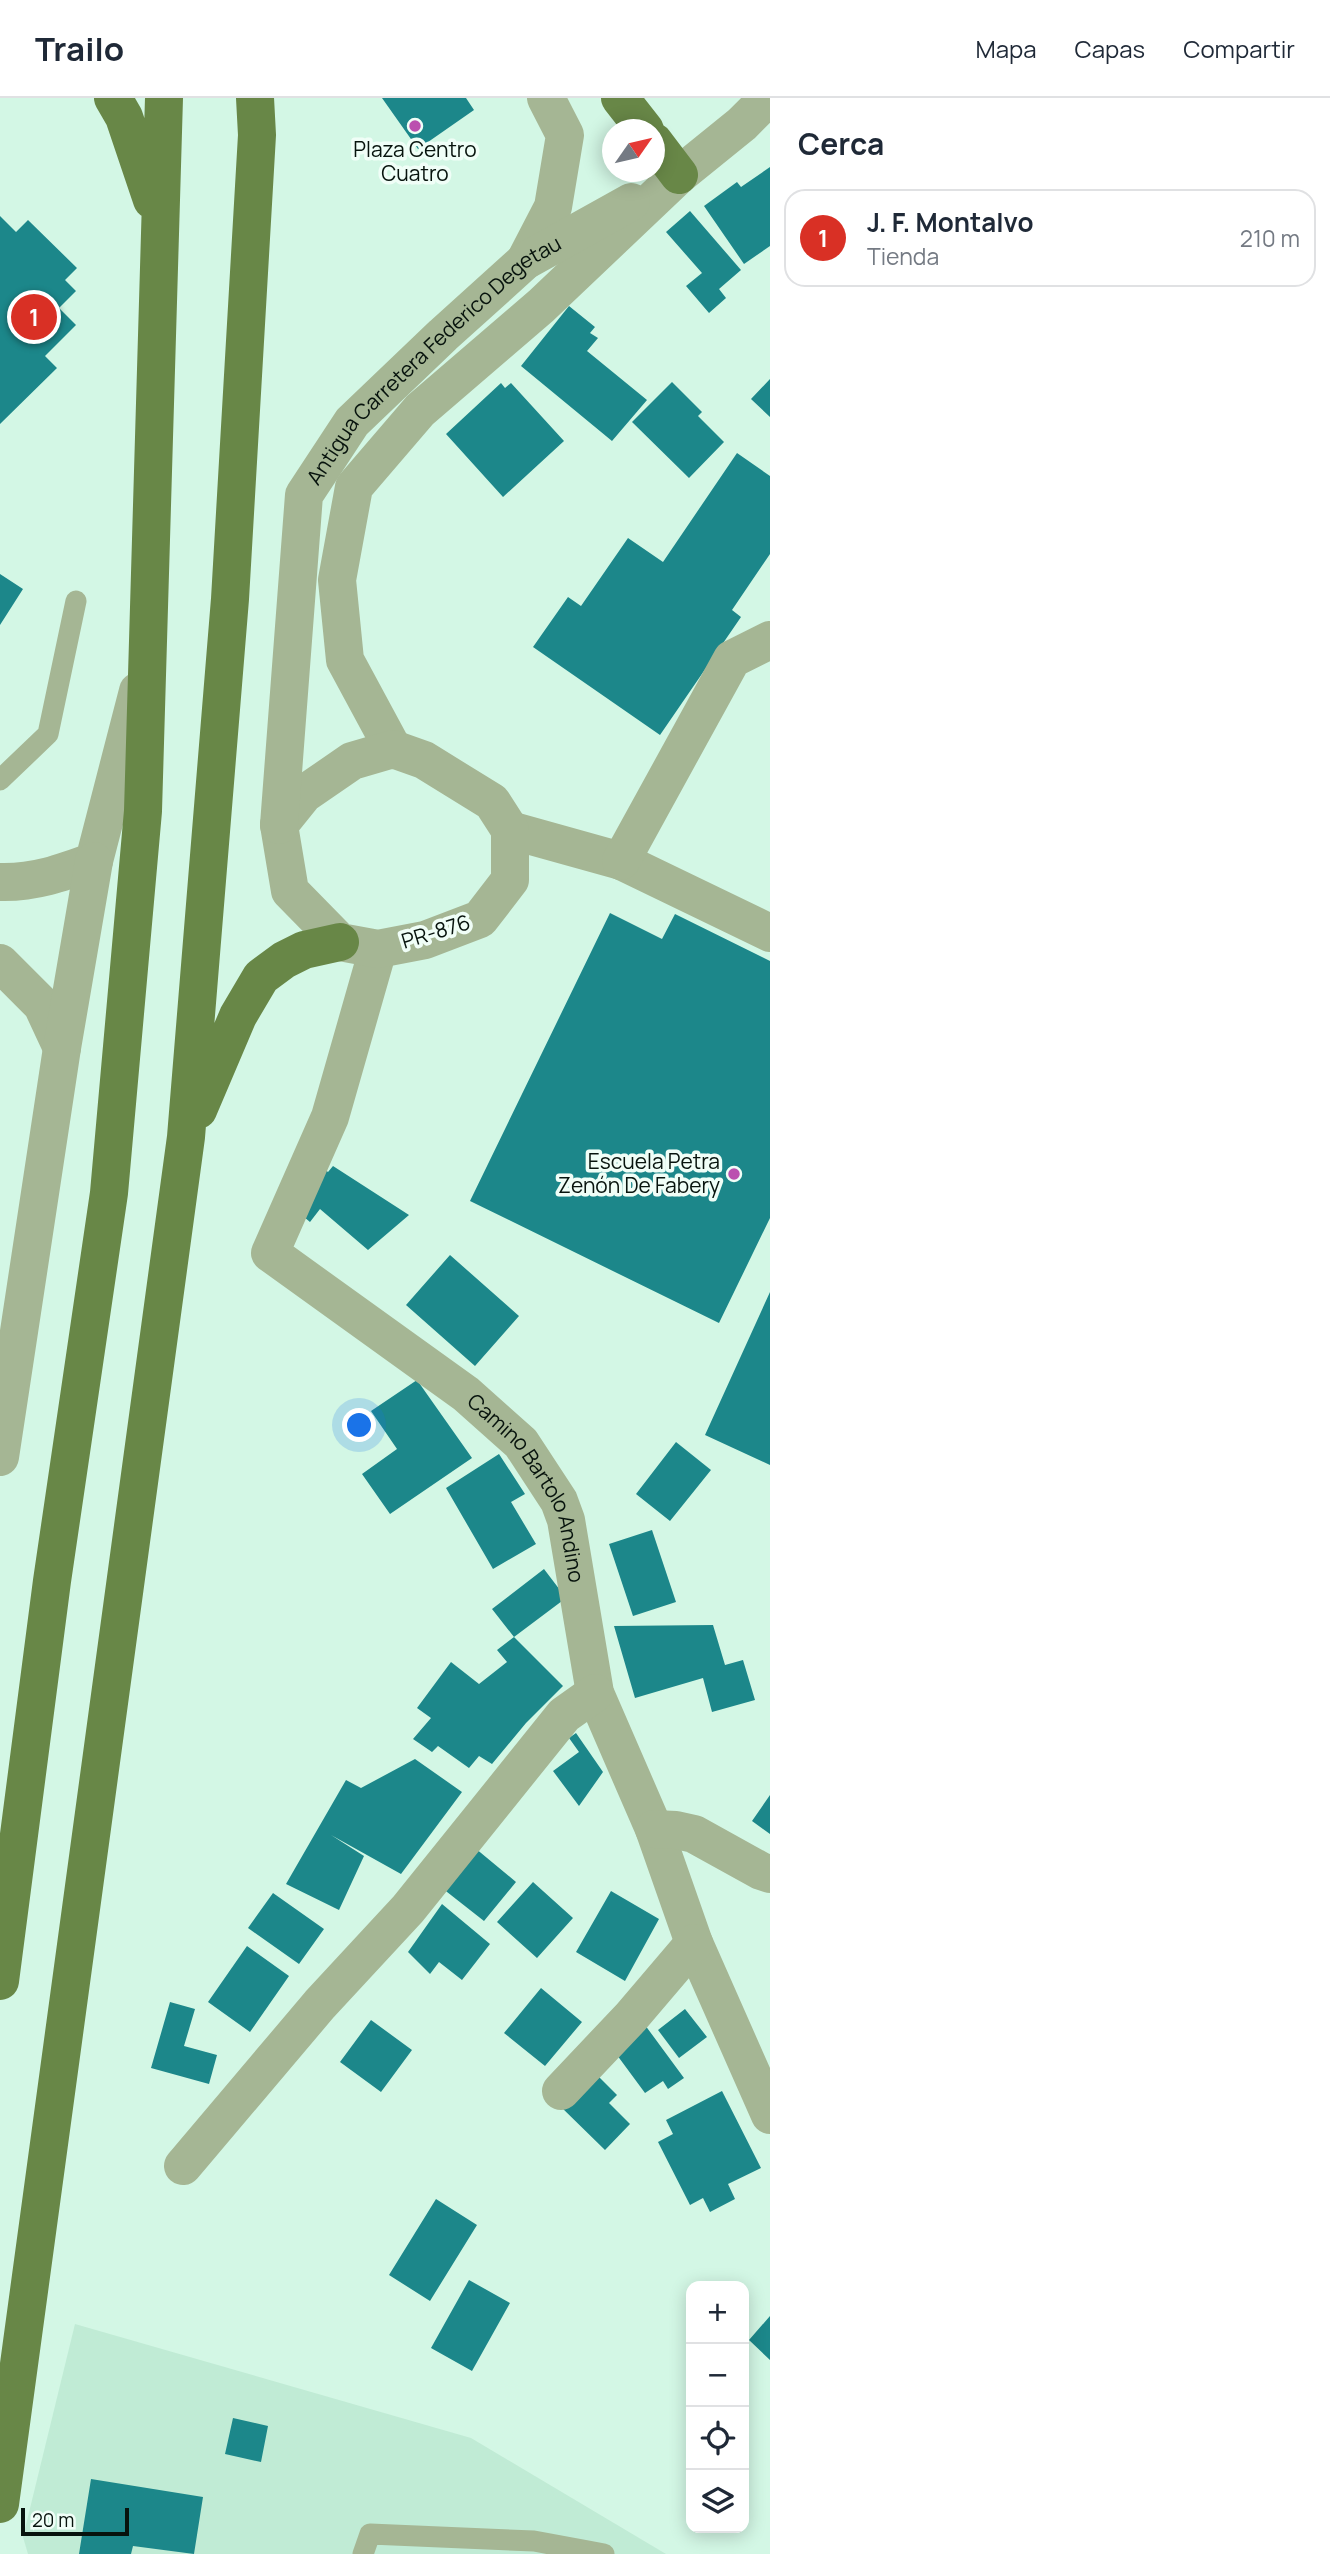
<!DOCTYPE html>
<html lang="es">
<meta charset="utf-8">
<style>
:root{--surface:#fff;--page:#f6f6f7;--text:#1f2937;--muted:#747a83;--line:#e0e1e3;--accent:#d93025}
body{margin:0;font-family:Manrope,sans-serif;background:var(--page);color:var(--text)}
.controls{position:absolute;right:21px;bottom:21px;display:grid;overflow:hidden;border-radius:14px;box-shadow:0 4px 18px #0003}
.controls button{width:63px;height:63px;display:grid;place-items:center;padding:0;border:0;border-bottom:2px solid var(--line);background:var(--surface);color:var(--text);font:35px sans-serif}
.compass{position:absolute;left:602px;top:21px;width:63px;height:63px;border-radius:50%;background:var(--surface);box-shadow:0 4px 18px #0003;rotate:56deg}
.scale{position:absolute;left:21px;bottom:18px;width:108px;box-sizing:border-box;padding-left:7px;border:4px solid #07130d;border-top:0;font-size:19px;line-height:24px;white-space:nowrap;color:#07130d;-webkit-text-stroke:5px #f0fef7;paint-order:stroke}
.you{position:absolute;left:360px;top:1328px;width:24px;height:24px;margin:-18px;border:5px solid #fff;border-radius:50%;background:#1a73e8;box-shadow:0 0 0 10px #1a73e833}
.badge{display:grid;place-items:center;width:46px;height:46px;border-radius:50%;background:var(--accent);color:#fff;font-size:23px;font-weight:700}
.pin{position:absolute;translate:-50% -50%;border:4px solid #fff;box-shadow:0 2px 7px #0006}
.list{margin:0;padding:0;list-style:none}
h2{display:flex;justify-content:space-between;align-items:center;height:91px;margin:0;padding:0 28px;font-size:30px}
h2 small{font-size:23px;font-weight:400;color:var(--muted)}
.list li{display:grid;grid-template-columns:46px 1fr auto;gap:21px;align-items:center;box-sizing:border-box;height:98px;margin:0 14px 14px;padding:0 14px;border:2px solid var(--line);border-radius:21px}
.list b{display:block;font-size:26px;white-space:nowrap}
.list p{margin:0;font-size:23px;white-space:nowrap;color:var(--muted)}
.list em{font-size:23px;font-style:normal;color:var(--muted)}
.icon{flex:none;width:38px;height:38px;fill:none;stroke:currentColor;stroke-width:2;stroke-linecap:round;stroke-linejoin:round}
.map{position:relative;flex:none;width:770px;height:2456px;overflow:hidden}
header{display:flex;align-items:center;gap:42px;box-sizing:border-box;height:98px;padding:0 35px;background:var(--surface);border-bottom:2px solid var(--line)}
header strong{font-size:33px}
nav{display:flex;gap:38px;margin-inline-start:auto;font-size:24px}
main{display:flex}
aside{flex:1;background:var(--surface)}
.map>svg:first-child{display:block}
.built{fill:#c0ebd5}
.building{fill:#1c878a}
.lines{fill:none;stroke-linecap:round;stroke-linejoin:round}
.service{stroke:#a5b694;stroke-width:21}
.minor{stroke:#a5b694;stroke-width:38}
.tertiary{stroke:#a5b694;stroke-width:38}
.primary{stroke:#688747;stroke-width:38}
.poi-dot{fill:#bb4faf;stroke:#f0fef7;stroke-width:2.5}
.labels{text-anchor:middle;stroke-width:7;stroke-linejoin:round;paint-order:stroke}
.poi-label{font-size:21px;fill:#07130d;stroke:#f0fef7}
.street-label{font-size:21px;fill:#07130d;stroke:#f0fef7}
</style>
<header>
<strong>Trailo</strong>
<nav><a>Mapa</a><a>Capas</a><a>Compartir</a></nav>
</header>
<main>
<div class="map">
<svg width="770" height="2456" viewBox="0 0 770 2456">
<rect width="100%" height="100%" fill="#d3f7e5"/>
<!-- built -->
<path class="built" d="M 75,2226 L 471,2340 L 666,2456 L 28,2456 L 23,2439 Z"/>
<!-- building -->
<path class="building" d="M 382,0 L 466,0 L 474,12 L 418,51 Z
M 770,69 L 770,148 L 744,166 L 704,108 L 737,84 L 741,89 Z
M 690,113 L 741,172 L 719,191 L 726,200 L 709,215 L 686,188 L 702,175 L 666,134 Z
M 0,118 L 16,134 L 28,122 L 77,170 L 65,182 L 76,193 L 59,210 L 76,227 L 45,258 L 57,270 L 0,326 Z
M 569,208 L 595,229 L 590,235 L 598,240 L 587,253 L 647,302 L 612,343 L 521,268 Z
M 770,281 L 770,319 L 751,301 Z
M 672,284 L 702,314 L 698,318 L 724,344 L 689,380 L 632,324 Z
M 501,285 L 505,290 L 511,285 L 564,343 L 503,399 L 446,336 Z
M 737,355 L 770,378 L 770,456 L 732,512 L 741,519 L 660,637 L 533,549 L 568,499 L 581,508 L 628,440 L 663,464 Z
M 0,476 L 23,491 L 0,527 Z
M 610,815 L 662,841 L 675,816 L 770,863 L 770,1120 L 719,1225 L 470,1103 Z
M 319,1067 L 328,1074 L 333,1068 L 409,1117 L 368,1152 L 320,1111 L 310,1124 L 304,1119 Z
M 450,1157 L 519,1218 L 475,1268 L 406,1207 Z
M 770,1194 L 770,1367 L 705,1337 Z
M 417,1282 L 472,1360 L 390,1416 L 362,1376 L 397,1351 L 371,1313 Z
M 676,1344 L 711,1372 L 670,1423 L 636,1396 Z
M 499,1356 L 525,1396 L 511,1404 L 536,1446 L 493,1471 L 446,1390 Z
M 652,1432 L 676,1504 L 633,1518 L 609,1446 Z
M 544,1471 L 566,1500 L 514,1539 L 492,1511 Z
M 713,1527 L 725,1567 L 743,1562 L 755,1602 L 712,1614 L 703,1580 L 635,1600 L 614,1528 Z
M 514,1539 L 563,1588 L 526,1625 L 492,1666 L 479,1658 L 469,1670 L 438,1648 L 432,1654 L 413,1641 L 431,1620 L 417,1610 L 451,1564 L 479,1586 L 507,1564 L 497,1552 Z
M 576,1635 L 603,1674 L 579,1708 L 553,1673 L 579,1654 L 569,1640 Z
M 415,1661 L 462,1694 L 401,1776 L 331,1737 L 364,1758 L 339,1812 L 286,1786 L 346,1682 L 361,1690 Z
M 770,1697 L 770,1736 L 752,1723 Z
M 475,1750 L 516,1784 L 484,1823 L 442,1790 Z
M 533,1784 L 573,1820 L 537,1860 L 497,1824 Z
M 611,1793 L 659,1821 L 625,1883 L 576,1854 Z
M 273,1795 L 324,1831 L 299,1866 L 248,1830 Z
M 442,1806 L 490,1846 L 462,1882 L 439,1864 L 430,1876 L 408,1854 Z
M 247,1848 L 289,1878 L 250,1934 L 208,1904 Z
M 541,1890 L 582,1924 L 545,1968 L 504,1935 Z
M 170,1904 L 195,1911 L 184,1948 L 217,1957 L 209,1986 L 151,1970 Z
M 685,1911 L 707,1939 L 679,1960 L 658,1932 Z
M 371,1922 L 412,1952 L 381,1994 L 340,1964 Z
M 645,1927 L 684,1980 L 668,1991 L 663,1983 L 645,1995 L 614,1953 Z
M 593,1973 L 617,1997 L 609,2005 L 630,2026 L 605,2052 L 559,2007 Z
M 722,1993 L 761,2070 L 728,2086 L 735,2101 L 710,2114 L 703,2100 L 690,2107 L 658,2044 L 673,2036 L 666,2022 Z
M 436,2101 L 477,2127 L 430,2203 L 389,2177 Z
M 469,2182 L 510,2205 L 472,2273 L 431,2250 Z
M 770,2218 L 770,2262 L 749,2242 Z
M 233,2320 L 268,2328 L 261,2364 L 225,2356 Z
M 91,2381 L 203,2399 L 194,2456 L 133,2448 L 131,2456 L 79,2456 Z"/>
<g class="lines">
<!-- service -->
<path class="service" d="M 0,682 L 48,636 L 76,503
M 363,2456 L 370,2436 L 534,2443 L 604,2456"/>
<!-- minor -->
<g class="minor">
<path d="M 510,732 L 621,763 L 770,835"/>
<path d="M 621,763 L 732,561 L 770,542"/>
<path id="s1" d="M 378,851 L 330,1019 L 270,1155 L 466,1296 L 521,1345 L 559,1403 L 566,1422 L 595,1595 L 654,1731 L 694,1845 L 770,2017"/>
<path d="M 654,1731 L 676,1732 L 694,1736 L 761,1773 L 770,1776"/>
<path d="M 561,1993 L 631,1919 L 694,1845"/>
<path d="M 183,2068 L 320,1906 L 408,1811 L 564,1617 L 595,1595"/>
</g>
<!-- tertiary -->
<g class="tertiary">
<path d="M 525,163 L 553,109 L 565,37 L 546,0"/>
<path d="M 393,651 L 345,562 L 337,482 L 354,389 L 420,312 L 541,208 L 679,77 L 742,26 L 768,0"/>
<path d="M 393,651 L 424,662 L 492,704 L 510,732 L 510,782 L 480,821 L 425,842 L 378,851 L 340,844 L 290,793 L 279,727 L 304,696 L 352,663 Z"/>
<path id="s2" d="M 279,727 L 304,397 L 352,324 L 443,237 L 525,163 L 631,104"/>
<path d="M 0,784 C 34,785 62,775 94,763 L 138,593"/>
<path d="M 0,865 L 42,907 L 62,950"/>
<path d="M 0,1359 L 62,950 L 94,763"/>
</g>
<!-- primary -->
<path class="primary" d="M 113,0 L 124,19 L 152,102
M 620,0 L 645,32
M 654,44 L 679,77
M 198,1012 L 238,918 L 261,879 L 284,862 L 304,852 L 340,844
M 0,1883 L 52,1483 L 109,1095 L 143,713 L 164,0
M 0,2406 L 186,1039 L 230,501 L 257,37 L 255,0"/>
</g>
<!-- markers -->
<g class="poi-dot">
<circle cx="415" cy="28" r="7"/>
<circle cx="734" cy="1076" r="7"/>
</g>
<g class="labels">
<!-- poi labels -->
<g class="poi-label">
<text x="415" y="59">Plaza Centro<tspan x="415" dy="24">Cuatro</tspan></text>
<text x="720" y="1071" text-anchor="end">Escuela Petra<tspan x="720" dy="24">Zenón De Fabery</tspan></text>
</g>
<!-- street labels -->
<g class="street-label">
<text dy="7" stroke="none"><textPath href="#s2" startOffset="520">Antigua Carretera Federico Degetau</textPath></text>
<text transform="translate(436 834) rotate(-17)" y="7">PR-876</text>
<text dy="7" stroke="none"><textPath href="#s1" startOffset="681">Camino Bartolo Andino</textPath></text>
</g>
</g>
</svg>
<div class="controls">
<button>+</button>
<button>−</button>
<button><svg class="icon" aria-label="locate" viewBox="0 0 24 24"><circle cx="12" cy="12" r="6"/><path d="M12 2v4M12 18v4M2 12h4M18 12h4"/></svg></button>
<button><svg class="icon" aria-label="layers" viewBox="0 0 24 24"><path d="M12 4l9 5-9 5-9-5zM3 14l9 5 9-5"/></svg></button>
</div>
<svg class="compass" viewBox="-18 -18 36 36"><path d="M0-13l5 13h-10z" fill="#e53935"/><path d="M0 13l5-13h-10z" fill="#747a83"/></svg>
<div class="scale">20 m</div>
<div class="you"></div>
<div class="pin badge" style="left:34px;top:219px">1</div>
</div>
<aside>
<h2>Cerca<small></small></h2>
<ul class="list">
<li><span class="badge">1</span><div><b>J. F. Montalvo</b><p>Tienda</p></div><em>210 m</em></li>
</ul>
</aside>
</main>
